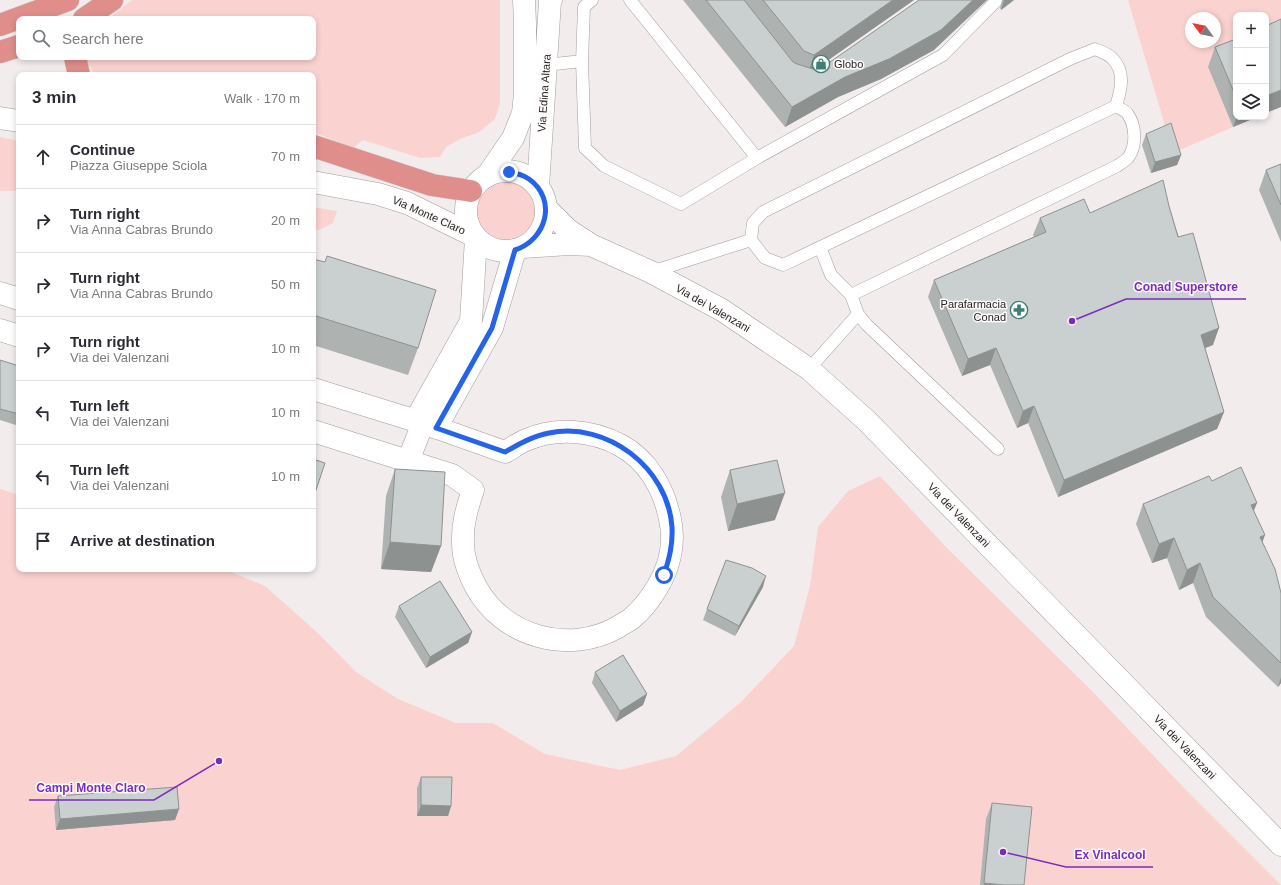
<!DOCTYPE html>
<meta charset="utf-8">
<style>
:root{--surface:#fff;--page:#f7f7f7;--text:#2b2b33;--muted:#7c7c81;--line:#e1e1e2}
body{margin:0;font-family:Arial,sans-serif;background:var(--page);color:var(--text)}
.controls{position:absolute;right:12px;top:12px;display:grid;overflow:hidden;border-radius:8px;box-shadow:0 2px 6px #0003}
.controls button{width:36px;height:36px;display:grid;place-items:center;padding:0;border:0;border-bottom:1px solid var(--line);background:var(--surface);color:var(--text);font:20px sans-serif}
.compass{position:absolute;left:1185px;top:12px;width:36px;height:36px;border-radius:50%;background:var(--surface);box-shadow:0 2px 6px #0003;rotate:303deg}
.stop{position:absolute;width:12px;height:12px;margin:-9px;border:3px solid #2563eb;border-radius:50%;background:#fff}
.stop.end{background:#2563eb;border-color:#fff;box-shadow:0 1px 4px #0008}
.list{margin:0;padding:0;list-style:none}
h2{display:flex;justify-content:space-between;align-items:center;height:52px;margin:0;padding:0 16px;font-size:17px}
h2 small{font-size:13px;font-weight:400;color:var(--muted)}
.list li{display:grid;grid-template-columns:26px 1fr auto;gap:12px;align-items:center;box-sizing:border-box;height:64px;padding:0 16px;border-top:1px solid var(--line)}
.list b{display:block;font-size:15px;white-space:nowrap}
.list p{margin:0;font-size:13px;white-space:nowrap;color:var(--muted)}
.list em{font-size:13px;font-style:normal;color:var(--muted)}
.icon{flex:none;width:22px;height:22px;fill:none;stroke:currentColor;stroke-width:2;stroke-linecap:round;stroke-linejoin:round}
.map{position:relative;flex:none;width:1281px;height:885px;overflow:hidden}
.search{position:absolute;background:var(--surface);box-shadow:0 2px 6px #0003;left:16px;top:16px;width:300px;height:44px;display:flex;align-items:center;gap:10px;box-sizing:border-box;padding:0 14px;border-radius:8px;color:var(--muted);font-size:15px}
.panel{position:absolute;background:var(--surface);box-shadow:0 2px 6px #0003;left:16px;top:72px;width:300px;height:500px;border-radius:8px}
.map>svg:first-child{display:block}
.green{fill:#fad3d0;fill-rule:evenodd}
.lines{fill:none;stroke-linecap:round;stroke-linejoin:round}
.service-casing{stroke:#a39d9c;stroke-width:13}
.minor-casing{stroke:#a39d9c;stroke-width:23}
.tertiary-casing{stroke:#a39d9c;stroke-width:23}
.trunk-casing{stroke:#cbcaca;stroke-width:23}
.service{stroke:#fff;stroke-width:12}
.minor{stroke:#fff;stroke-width:22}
.tertiary{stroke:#fff;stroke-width:22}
.trunk{stroke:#e08e8b;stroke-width:22}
.wall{fill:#aeb3b2}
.shaded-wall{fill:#8d9291}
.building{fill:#cad0cf;stroke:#8d9291}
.route{stroke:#2563eb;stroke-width:5}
.labels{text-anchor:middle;stroke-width:3;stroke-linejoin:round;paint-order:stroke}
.poi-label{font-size:11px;fill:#252323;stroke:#fefafa;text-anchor:start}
.street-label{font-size:11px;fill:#252323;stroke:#fefafa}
.leader{fill:none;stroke:#7b2cbf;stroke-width:1.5}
.callout-dot{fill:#7b2cbf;stroke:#fefafa;stroke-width:1.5}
.callout-label{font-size:12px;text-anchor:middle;font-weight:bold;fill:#7b2cbf;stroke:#fefafa;stroke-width:3;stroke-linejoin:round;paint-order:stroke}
</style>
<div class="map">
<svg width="1281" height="885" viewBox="0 0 1281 885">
<rect width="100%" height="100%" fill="#f3ecec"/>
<!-- green -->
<path class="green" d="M 132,0 L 500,0 L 500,104 L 495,119 L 479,132 L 460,139 L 446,147 L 440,157 L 420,158 L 363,140 L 353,148 L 313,132 L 313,75 L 95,75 L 87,62 L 87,57 L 313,57 L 313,19 L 108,19 Z
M 1128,0 L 1281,0 L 1281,36 L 1266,43 L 1266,15 L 1236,15 L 1236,55 L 1208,67 L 1233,127 L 1173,153 ZM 1191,18 L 1215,18 L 1215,42 L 1191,42 Z
M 0,137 L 19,141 L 19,191 L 0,191 Z
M469 211a36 36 0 1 1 72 0a36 36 0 1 1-72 0Z
M 313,207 L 337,211 L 333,223 L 319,230 L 313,229 Z
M 880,476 L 947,548 L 1093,692 L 1188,792 L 1281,885 L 0,885 L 0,489 L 19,495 L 19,569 L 223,569 L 265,586 L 320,635 L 356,672 L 398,699 L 456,723 L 493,723 L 545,754 L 620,770 L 676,756 L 741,702 L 794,646 L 810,586 L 818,527 L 848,491 Z"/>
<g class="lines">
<defs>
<path id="service" d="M 592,0 L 584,7 L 582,61 L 585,148 L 604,166 L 681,204 L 757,158 L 943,55 L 997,0
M 630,0 L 757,158
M 546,65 L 582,61
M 820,247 L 831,275 L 851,295 L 858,314 L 867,325 L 998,449
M 651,272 L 751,240
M 851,295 L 1117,166 C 1120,164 1125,161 1128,158 C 1137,146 1136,125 1127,113 C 1124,110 1119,108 1116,106 L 783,265 L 765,258 L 751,240 L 753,223 L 763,212 L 1070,59 L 1095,49 C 1100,51 1108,54 1112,58 C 1126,72 1121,90 1116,106
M 809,369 L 858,314"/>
<path id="minor" d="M 487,176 L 513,138 L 523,113 L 525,94 L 525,23 L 524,0
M 538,187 L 550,1 L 551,0
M 0,293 L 19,299
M 0,330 L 19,336
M 313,389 L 423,423 L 505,452 C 512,448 519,443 526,440 C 556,427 592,430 620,445 C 648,460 664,489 670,519 C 675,542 670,566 658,586 C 651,598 642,610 631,619 C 627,622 622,624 618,627 C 569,655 503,637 476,587 C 469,574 463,558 463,543 C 462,524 467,508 473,490 L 452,475 L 313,431
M 415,421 L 471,321 L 476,238
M 436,428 L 492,328 L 515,250
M 408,461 L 423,423"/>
<path id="tertiary" d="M 0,118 L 19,121
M466 211a40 40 0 1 1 80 0a40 40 0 1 1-80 0Z
M 313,182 L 378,194 L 407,203 L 474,236
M 546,208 L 568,230 L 591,245 L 651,272 L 722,310 L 809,369 L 867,421 L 1281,845
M 523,247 L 569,244 L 591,245"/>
<path id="trunk" d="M 84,19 L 112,0
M 0,25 L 68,0
M 0,52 L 19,46
M 75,57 L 79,75
M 313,146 L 432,185 L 471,191"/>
</defs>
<!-- service casing -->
<use href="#service" class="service-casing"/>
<!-- minor casing -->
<use href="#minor" class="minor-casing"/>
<!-- tertiary casing -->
<use href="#tertiary" class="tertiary-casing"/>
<!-- trunk casing -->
<use href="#trunk" class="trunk-casing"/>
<!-- service -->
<use href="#service" class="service"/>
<!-- minor -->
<use href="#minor" class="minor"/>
<!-- tertiary -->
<use href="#tertiary" class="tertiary"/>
<!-- trunk -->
<use href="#trunk" class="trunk"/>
</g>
<!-- wall -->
<path class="wall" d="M 683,0 L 914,0 L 814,70 L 816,70 L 934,50 L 881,79 L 838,97 L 785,127 Z
M 1002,0 L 1014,0 L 1001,10 L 1000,8 Z
M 1236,39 L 1236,117 L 1257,117 L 1233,127 L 1208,67 L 1215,47 Z
M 1146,134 L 1181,155 L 1177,165 L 1151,173 L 1142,145 Z
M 1281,164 L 1281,242 L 1259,190 L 1266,170 Z
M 1169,206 L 1213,345 L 1205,348 L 1224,412 L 1217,429 L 1058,497 L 1028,423 L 1017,428 L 990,365 L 962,376 L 928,297 L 934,280 L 1034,237 L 1033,235 L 1040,218 Z
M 313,259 L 418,348 L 408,375 L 313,345 Z
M 0,360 L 19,366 L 19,426 L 0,420 Z
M 395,469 L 441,546 L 431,572 L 381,569 L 386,496 Z
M 730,470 L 775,520 L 728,531 L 721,497 Z
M 1212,481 L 1254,511 L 1262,541 L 1281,593 L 1281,683 L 1278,687 L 1206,617 L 1193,583 L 1179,590 L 1167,558 L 1152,563 L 1136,524 L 1143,504 Z
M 763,587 L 735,636 L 703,620 L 707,609 Z
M 399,606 L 472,632 L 468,643 L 426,668 L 395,617 Z
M 595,672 L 647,694 L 643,705 L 616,722 L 592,683 Z
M 421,777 L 451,806 L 448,816 L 417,816 L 417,788 Z
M 58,796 L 179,809 L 175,820 L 56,830 L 54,807 Z
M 992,803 L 1024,885 L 980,885 L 986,819 Z"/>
<!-- shaded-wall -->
<path class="shaded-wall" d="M 893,0 L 914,0 L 807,75 L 814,55 Z
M 973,0 L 987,0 L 934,50 L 881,79 L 838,97 L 785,127 L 792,107 Z
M 1004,0 L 1014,0 L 1001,10 Z
M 1281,90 L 1281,107 L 1266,113 L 1266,96 Z
M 1237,117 L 1257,117 L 1233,127 Z
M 1181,155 L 1177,165 L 1151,173 L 1155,162 Z
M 1219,328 L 1213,345 L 1195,352 L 1201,335 Z
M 996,348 L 990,365 L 962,376 L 968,359 Z
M 1034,406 L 1028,423 L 1017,428 L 1023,411 Z
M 1224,412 L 1217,429 L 1058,497 L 1064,480 Z
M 785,493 L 775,520 L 728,531 L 737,504 Z
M 1257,503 L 1249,523 L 1251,505 Z
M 1265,535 L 1258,554 L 1260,537 Z
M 1174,538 L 1167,558 L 1152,563 L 1159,544 Z
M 390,542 L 441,546 L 431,572 L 381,569 Z
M 1200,563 L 1193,583 L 1179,590 L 1187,570 Z
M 766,576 L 763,587 L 735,636 L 739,626 Z
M 472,632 L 468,643 L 426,668 L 430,657 Z
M 1281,677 L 1281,683 L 1278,687 Z
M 647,694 L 643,705 L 616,722 L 620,711 Z
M 421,805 L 451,806 L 448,816 L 417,816 Z
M 179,809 L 175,820 L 56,830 L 60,819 Z
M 984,883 L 1004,885 L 984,885 Z"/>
<!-- building -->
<path class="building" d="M 706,0 L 744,0 L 793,62 L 797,64 L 816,70 L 820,69 L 919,0 L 973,0 L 941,30 L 889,59 L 845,77 L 792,107 Z
M 763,0 L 893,0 L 814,55 L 804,51 Z
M 1281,19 L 1281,90 L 1266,96 L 1266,26 Z
M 1236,39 L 1236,97 L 1215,47 Z
M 1171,123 L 1181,155 L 1155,162 L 1146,134 Z
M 1281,164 L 1281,205 L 1266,170 Z
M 1163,180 L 1169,206 L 1178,237 L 1193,233 L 1219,328 L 1201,335 L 1224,412 L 1064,480 L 1034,406 L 1023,411 L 996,348 L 968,359 L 934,280 L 1046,232 L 1040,218 L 1084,199 L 1090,213 Z
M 327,256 L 436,290 L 418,348 L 313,315 L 313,259 L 325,262 Z
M 0,360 L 19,366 L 19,414 L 0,409 Z
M 313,459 L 325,463 L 313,499 Z
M 777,460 L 785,493 L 737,504 L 730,470 Z
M 1241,467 L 1257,503 L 1251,505 L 1265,535 L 1260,537 L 1275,569 L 1281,593 L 1281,663 L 1213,597 L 1200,563 L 1187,570 L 1174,538 L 1159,544 L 1143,504 L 1209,476 L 1212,481 Z
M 395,469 L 445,472 L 441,546 L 390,542 Z
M 726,560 L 752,568 L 766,576 L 739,626 L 707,609 Z
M 440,581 L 472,632 L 430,657 L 399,606 Z
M 623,655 L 647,694 L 620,711 L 595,672 Z
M 421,777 L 452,777 L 451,806 L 421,805 Z
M 177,787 L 179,809 L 60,819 L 58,796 Z
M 992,803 L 1032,807 L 1024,885 L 1004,885 L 984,883 Z"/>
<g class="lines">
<!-- route -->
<path class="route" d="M 509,172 C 516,173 523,175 529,179 C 558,200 546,240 515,250 L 492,328 L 436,428 L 505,452 C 519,444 533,436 549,433 C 607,421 668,468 672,527 C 673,545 669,559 664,575"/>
</g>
<!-- icons -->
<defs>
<symbol id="shop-ring" viewBox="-11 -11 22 22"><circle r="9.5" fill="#fefafa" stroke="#3a8076" stroke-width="1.5"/><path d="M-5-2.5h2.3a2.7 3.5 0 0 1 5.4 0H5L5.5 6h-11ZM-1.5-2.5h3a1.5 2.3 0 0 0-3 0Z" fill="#3a8076"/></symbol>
<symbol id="pharmacy-ring" viewBox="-11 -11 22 22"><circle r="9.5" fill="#fefafa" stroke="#3a8076" stroke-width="1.5"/><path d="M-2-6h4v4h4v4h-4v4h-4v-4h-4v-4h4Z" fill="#3a8076"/></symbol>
</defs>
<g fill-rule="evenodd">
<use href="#shop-ring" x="811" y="54" width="20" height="20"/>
<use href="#pharmacy-ring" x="1009" y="300" width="20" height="20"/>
</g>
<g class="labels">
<!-- poi labels -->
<g class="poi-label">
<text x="834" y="68">Globo</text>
<text x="1006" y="308" text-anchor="end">Parafarmacia<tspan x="1006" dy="13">Conad</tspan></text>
</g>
<!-- street labels -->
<g class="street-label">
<text transform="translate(544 93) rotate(-86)" y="4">Via Edina Altara</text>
<text transform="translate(429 215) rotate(24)" y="4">Via Monte Claro</text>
<text transform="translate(713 308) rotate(30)" y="4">Via dei Valenzani</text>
<text transform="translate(959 515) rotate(46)" y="4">Via dei Valenzani</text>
<text transform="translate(1185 747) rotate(46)" y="4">Via dei Valenzani</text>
</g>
</g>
<!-- callouts -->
<path class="leader" d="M1072 321L1126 299H1246M219 761L154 800H29M1003 852L1066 867H1153"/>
<g class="callout-dot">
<circle cx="1072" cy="321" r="4"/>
<circle cx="219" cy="761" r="4"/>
<circle cx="1003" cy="852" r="4"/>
</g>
<g class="callout-label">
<text x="1186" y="291">Conad Superstore</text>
<text x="91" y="792">Campi Monte Claro</text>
<text x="1110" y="859">Ex Vinalcool</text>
</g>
</svg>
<div class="controls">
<button>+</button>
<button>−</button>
<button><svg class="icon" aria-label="layers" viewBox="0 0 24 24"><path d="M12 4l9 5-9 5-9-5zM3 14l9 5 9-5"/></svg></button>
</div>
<svg class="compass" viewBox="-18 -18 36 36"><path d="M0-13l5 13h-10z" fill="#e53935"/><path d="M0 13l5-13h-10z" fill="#7c7c81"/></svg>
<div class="stop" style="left:664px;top:575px"></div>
<div class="stop end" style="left:509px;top:172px"></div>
<div class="search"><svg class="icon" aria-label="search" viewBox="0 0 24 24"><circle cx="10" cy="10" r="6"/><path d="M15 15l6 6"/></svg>Search here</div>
<section class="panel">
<h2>3 min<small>Walk · 170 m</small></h2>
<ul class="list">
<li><svg class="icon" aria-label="ahead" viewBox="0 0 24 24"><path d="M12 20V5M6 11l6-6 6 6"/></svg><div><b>Continue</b><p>Piazza Giuseppe Sciola</p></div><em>70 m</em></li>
<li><svg class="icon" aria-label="right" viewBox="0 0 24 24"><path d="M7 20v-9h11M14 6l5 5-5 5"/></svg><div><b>Turn right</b><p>Via Anna Cabras Brundo</p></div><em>20 m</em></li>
<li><svg class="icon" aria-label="right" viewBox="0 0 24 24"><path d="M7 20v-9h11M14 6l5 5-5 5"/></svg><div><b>Turn right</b><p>Via Anna Cabras Brundo</p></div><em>50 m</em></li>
<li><svg class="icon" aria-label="right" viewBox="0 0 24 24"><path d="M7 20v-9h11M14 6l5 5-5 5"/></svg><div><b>Turn right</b><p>Via dei Valenzani</p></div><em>10 m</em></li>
<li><svg class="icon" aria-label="left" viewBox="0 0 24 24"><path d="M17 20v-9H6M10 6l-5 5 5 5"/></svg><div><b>Turn left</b><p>Via dei Valenzani</p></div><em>10 m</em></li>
<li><svg class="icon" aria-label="left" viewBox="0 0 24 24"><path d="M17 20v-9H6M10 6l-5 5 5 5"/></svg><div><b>Turn left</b><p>Via dei Valenzani</p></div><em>10 m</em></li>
<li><svg class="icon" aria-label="arrive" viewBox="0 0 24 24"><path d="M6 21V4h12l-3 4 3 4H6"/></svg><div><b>Arrive at destination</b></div></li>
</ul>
</section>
</div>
